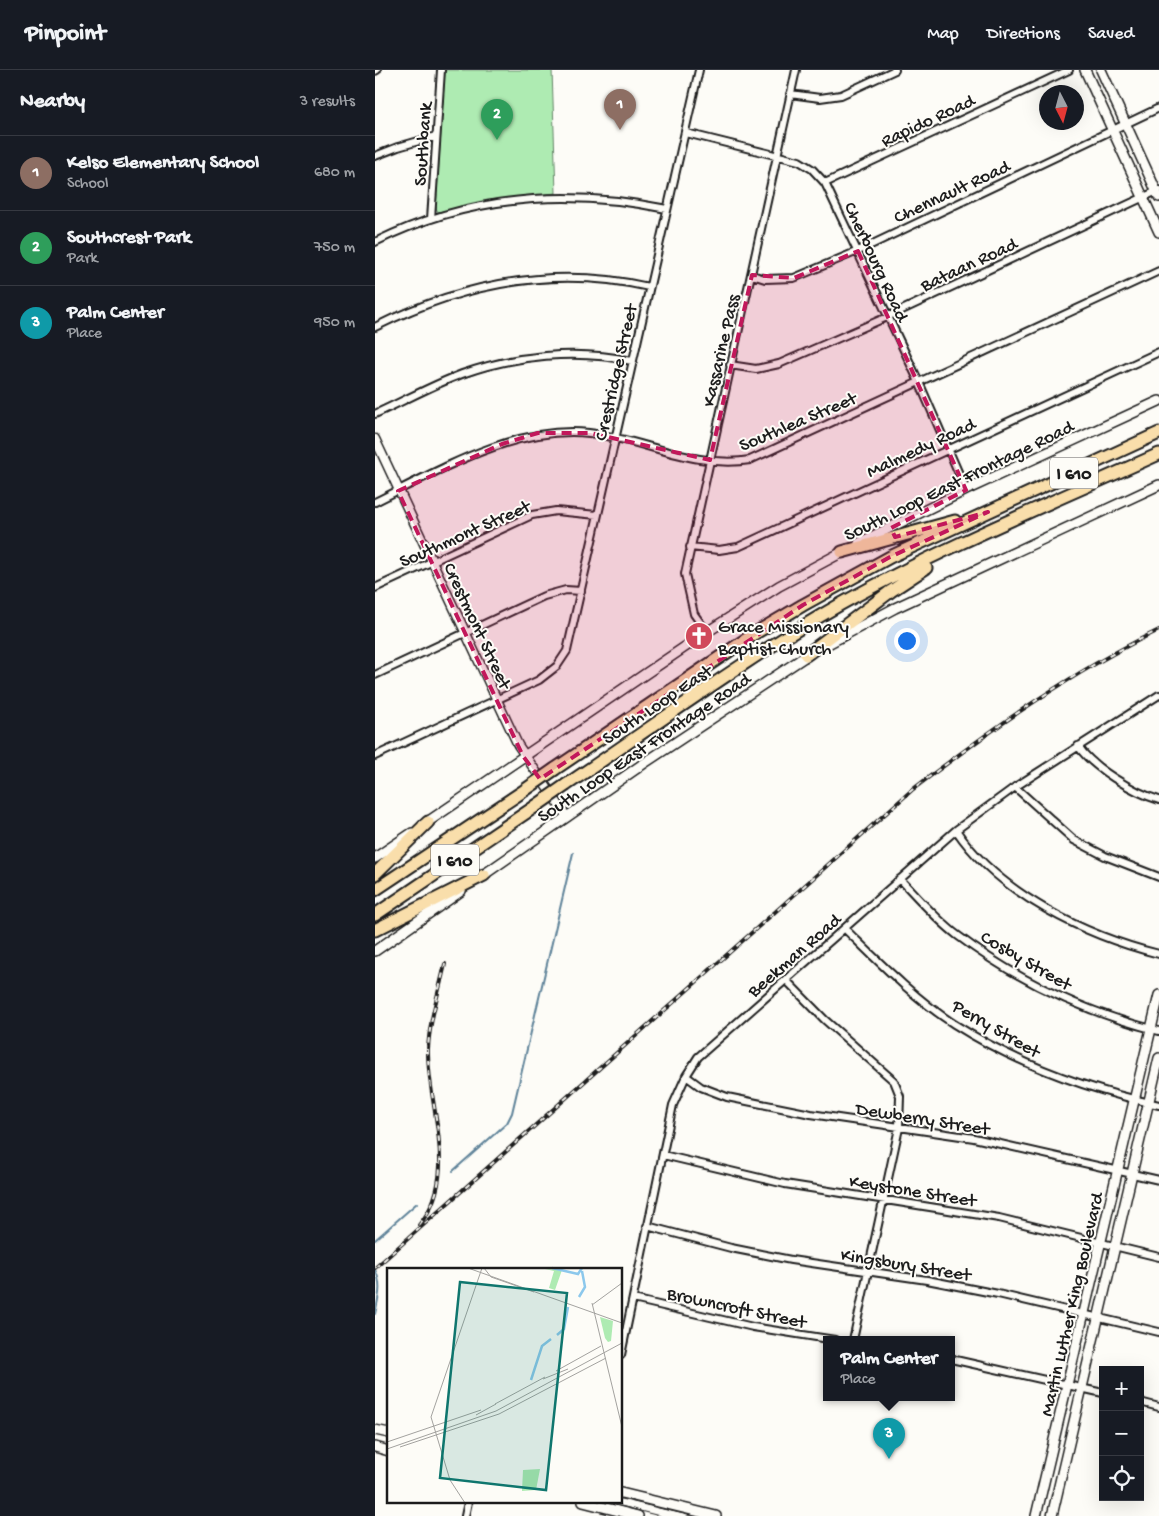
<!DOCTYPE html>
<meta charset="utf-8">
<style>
:root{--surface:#171b24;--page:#20242c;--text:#f1f3f6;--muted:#9ea1a6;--line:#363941;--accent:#d93025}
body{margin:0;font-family:"Gochi Hand",sans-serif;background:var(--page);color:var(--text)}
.controls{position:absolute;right:15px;bottom:15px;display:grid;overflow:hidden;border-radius:0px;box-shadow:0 5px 20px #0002}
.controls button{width:45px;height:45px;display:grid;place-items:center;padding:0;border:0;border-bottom:1px solid var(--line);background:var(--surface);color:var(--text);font:25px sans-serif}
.compass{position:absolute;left:664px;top:15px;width:45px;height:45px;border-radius:50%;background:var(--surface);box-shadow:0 5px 20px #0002;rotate:174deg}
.you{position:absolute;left:531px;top:570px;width:18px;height:18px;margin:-12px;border:4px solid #fff;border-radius:50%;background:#1a73e8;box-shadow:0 0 0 8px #1a73e833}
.badge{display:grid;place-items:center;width:32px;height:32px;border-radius:50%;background:var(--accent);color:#fff;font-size:16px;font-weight:700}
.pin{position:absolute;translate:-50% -41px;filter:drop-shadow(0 1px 2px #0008)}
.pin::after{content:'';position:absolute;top:26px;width:18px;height:15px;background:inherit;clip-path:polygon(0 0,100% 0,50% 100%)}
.popup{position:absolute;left:448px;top:1266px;width:132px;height:65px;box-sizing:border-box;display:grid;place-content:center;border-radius:0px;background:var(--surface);filter:drop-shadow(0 1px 4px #0005);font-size:16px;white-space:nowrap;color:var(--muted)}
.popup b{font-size:19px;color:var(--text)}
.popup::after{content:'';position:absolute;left:50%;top:100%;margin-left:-10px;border:10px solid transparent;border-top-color:var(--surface)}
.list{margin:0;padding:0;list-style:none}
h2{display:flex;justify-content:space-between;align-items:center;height:65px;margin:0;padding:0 20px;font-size:21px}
h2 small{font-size:16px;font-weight:400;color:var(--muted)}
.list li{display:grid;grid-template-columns:32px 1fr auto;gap:15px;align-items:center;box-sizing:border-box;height:75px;padding:0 20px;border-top:1px solid var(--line)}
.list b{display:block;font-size:19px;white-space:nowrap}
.list p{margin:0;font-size:16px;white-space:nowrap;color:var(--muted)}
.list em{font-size:16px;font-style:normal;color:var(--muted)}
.icon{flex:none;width:28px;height:28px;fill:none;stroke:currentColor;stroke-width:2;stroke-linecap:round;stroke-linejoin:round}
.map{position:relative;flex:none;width:784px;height:1446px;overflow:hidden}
header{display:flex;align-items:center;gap:30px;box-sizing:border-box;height:70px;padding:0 25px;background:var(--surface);border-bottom:1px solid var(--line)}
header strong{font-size:24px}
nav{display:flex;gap:28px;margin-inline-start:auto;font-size:18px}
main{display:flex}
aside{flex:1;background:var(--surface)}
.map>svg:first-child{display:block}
.green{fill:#aeebb2;stroke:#658467}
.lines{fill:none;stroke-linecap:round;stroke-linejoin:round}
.stream{stroke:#5f8399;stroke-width:2}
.minor-casing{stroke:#1c1c1c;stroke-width:10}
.tertiary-casing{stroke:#1c1c1c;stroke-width:11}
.secondary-casing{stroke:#1c1c1c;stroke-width:12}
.motorway-casing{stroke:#1c1c1c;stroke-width:15}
.minor{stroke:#fdfcf7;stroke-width:6}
.tertiary{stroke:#fdfcf7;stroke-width:8}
.secondary{stroke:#fdfcf7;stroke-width:9}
.motorway{stroke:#f9deab;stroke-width:11}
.tram{stroke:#1c1c1c;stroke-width:1}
.rail-casing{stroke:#1c1c1c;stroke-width:4}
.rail{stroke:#fdfcf7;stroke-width:2;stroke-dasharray:5.5;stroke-linecap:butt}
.motorway-bridge-casing{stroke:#1c1c1c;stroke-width:15;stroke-linecap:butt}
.motorway-bridge{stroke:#f9deab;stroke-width:11}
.marked{fill:#c2185b;fill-opacity:0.2;stroke:#c2185b;stroke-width:4;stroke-dasharray:10 6;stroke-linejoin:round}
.labels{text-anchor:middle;stroke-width:4;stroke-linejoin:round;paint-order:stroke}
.shield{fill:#fdfcf7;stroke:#605f5e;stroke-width:1}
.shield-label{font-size:18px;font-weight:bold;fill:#1c1c1c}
.street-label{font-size:19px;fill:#1c1c1c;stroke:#fdfcf7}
.poi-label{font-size:19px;fill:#1c1c1c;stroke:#fdfcf7;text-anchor:start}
.inset-river{fill:none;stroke:#8cc8ec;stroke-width:2.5}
.inset-road{fill:none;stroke:#a3a29f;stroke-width:1}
.view{fill:#0f766e;fill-opacity:0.15;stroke:#0f766e;stroke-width:2.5}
.inset-edge{fill:none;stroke:#1c1c1c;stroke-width:2.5}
</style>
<header>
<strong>Pinpoint</strong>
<nav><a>Map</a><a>Directions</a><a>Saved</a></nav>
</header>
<main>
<aside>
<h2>Nearby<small>3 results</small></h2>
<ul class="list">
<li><span class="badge" style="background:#8d6e63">1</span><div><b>Kelso Elementary School</b><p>School</p></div><em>680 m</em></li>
<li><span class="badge" style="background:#2e9e5b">2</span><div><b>Southcrest Park</b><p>Park</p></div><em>750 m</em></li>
<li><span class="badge" style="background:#0f9aa8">3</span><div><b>Palm Center</b><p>Place</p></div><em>950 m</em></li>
</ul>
</aside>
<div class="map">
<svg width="784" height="1446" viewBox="0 0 784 1446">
<rect width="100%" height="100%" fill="#fdfcf7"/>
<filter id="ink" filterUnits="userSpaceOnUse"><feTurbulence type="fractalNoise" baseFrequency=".02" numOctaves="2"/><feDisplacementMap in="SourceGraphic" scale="10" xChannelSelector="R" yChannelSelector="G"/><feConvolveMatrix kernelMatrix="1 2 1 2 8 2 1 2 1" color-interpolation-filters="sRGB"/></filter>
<g filter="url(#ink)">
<!-- green -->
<path class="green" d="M 70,0 L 177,0 L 181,123 L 134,128 L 63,142 L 61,138 Z"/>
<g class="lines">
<!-- stream -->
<path class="stream" d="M 78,1101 L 132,1053 L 137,1043 L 198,783
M 0,1170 L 42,1133
M 0,1200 C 8,1215 3,1229 0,1244"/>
<defs>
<path id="minor" d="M 0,1 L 2,0
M 415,24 L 445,28 L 466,25 L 520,0
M 311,63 L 424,91 L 437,99 L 450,113 L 544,312 L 591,420
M 0,86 L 23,77 L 61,66
M 450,113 L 694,0
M 56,149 L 66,0
M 0,172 C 93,126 192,118 292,139
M 377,205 L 390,209 L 419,208 L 483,181 L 784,38
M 0,257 C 86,214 179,195 274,217
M 355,295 L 381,299 L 404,294 L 512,247 L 784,120
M 0,344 C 29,331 57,315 87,304 C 140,285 201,279 257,291
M 0,432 C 65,400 140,355 214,363 C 268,369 320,399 375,390 L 784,201
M 315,477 L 344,480 L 363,477 L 784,282
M 0,518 L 157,445 L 181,441 L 222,445
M 332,562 L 319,544 L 310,504 L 421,0
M 0,605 L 169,526 L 191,520 L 206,521
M 703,676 C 718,698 758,722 784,730
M 0,686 L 164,610 L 182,596 L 192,581 L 324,0
M 640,717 L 699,770 L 730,786 L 784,807
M 581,760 C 624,824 711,866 784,884
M 525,809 C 543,828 561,849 582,865 C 644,912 709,942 784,961
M 470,859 C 504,892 539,928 579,954 C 642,994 711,1019 784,1035
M 411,910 L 450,950 L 519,1011 L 525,1026 L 524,1058 L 478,1270
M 311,1006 L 326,1017 L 352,1027 L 436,1044 L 599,1068 L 784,1110
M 288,1085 L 410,1114 L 624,1148 L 784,1187
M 272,1156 L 356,1178 L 416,1190 L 552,1210 L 623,1224 L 784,1262
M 258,1229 L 378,1257 L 460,1270
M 246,1285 L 298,1035 L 311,1006 L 323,987 L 581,760 L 640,717 L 784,625
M 576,1289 L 728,1323
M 765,1332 L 784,1337
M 90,1446 L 93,1432"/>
<path id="tertiary" d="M 0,369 L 143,675 L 192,747"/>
<path id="secondary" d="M 710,0 L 784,162
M 726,0 L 784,127
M 484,473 L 591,420 L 784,331
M 451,575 L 520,538 L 784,415
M 48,755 L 332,562 L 404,516 L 473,479
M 0,788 L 37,763
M 104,808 L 268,694 L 437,582
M 0,881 L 86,821
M 0,1360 L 14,1363
M 0,1377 L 14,1381
M 246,1423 L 341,1446
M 208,1432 L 263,1446
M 661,1446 L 784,925
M 677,1446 L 784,988"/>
<path id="motorway" d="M 467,482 L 580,451
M 431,585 L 516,521 L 551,498
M 180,699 L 382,562 L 428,535 L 515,487 L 784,363
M 191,715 C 282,654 371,588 466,534 C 568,477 678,432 784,384
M 0,804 L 53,752
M 0,820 L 150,720
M 0,845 L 161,736
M 0,860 L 109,805"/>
</defs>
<!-- minor casing -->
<use href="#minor" class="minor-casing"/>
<!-- tertiary casing -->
<use href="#tertiary" class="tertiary-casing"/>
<!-- secondary casing -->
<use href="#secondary" class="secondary-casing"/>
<!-- motorway casing -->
<use href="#motorway" class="motorway-casing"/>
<!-- minor -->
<use href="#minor" class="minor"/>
<!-- tertiary -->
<use href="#tertiary" class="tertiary"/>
<!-- secondary -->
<use href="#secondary" class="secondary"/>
<!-- motorway -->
<use href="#motorway" class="motorway"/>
<!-- tram -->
<path class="tram" d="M 246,1429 L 317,1446
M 241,1435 L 285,1446"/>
<defs>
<path id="rail" d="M 44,1155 C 86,1105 52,1036 53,980 C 54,951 64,922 70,894
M 0,1198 L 537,720 C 615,660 695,603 784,560"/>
</defs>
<!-- rail casing -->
<use href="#rail" class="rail-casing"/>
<!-- rail -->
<use href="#rail" class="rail"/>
<defs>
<path id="motorway-bridge" d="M 150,720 L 180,699
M 161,736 L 191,715"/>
</defs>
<!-- motorway-bridge casing -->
<use href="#motorway-bridge" class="motorway-bridge-casing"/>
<!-- motorway-bridge -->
<use href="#motorway-bridge" class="motorway-bridge"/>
</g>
</g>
<!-- marked area -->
<path class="marked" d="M 483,181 L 591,420 L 516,458 L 520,467 L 613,442 L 515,487 L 428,535 L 165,709 L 148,686 L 23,421 L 127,374 L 163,363 L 215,363 L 335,390 L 377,205 L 419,208 Z"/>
<!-- icons -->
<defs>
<symbol id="church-disc" viewBox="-11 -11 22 22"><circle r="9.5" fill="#d1495b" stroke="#fdfcf7"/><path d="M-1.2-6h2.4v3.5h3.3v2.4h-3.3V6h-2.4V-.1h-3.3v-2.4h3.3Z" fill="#fff"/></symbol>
</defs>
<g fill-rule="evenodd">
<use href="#church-disc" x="308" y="550" width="32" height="32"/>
</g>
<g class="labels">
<!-- shield labels -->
<g class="shield">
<rect x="675" y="387.5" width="48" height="31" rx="4"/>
<rect x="56" y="774.5" width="48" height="31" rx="4"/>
</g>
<g class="shield-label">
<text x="699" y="409">I 610</text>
<text x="80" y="796">I 610</text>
</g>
<!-- street labels -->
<g class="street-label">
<text transform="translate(552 49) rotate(-25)" y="7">Rapido Road</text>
<text transform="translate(46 74) rotate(-86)" y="7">Southbank</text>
<text transform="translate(576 120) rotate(-25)" y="7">Chennault Road</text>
<text transform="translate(503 191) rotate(65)" y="7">Cherbourg Road</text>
<text transform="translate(593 193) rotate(-25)" y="7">Bataan Road</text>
<text transform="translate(344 280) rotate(-77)" y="7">Kassarine Pass</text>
<text transform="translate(239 302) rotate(-77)" y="7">Crestridge Street</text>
<text transform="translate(422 350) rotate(-23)" y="7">Southlea Street</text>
<text transform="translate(545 376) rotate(-25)" y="7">Malmedy Road</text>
<text transform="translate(583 409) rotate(-26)" y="7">South Loop East Frontage Road</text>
<text transform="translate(89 462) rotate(-24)" y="7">Southmont Street</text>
<text transform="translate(104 555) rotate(65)" y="7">Crestmont Street</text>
<text transform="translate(281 633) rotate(-34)" y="7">South Loop East</text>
<text transform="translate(268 676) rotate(-34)" y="7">South Loop East Frontage Road</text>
<text transform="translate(418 884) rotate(-41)" y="7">Beekman Road</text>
<text transform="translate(652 889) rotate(30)" y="7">Cosby Street</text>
<text transform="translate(622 957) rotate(30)" y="7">Perry Street</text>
<text transform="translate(548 1047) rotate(9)" y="7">Dewberry Street</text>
<text transform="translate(538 1119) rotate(9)" y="7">Keystone Street</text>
<text transform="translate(531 1193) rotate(9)" y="7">Kingsbury Street</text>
<text transform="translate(695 1234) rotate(-77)" y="7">Martin Luther King Boulevard</text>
<text transform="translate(362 1236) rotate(12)" y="7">Browncroft Street</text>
</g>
<!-- poi labels -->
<g class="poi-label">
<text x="343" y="562">Grace Missionary<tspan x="343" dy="22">Baptist Church</tspan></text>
</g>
</g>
<!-- overview -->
<g transform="translate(12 1198)">
<rect width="235" height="235" fill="#fdfcf7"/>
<path d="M 158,1 L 175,2 L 168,22 L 162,20 L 167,3 ZM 213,49 L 226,53 L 224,73 L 221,74 L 218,70 ZM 153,201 L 149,222 L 135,223 L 136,202 Z" fill="#aeebb2"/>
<path class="inset-river" d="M 165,0 L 191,6 L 195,0M 192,29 L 198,19 L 195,3M 170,67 L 177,61 L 181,39M 144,112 L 155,78 L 164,71"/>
<path class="inset-road" d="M 81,0 L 235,55M 97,0 L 104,9 L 147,24M 205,35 L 235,159M 205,37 L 235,15M 169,103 L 214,78M 156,111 L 181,101M 108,136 L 158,109M 89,147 L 109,136M 0,174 L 94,142M 13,179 L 112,146 L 219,90M 0,181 L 109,143 L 235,75M 78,235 L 63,212 L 44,149 L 95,0"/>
<path class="view" d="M 73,14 L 180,25 L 159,222 L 53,210 Z"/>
<rect width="235" height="235" class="inset-edge"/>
</g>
</svg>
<div class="controls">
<button>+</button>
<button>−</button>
<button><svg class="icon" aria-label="locate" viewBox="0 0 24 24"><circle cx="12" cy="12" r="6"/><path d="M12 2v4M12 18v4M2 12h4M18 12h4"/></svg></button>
</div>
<svg class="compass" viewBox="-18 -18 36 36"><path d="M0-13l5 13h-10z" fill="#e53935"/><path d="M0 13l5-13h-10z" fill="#9ea1a6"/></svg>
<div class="you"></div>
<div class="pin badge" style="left:245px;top:60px;background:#8d6e63">1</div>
<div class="pin badge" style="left:122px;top:70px;background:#2e9e5b">2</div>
<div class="pin badge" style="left:514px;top:1389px;background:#0f9aa8">3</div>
<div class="popup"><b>Palm Center</b>Place</div>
</div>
</main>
